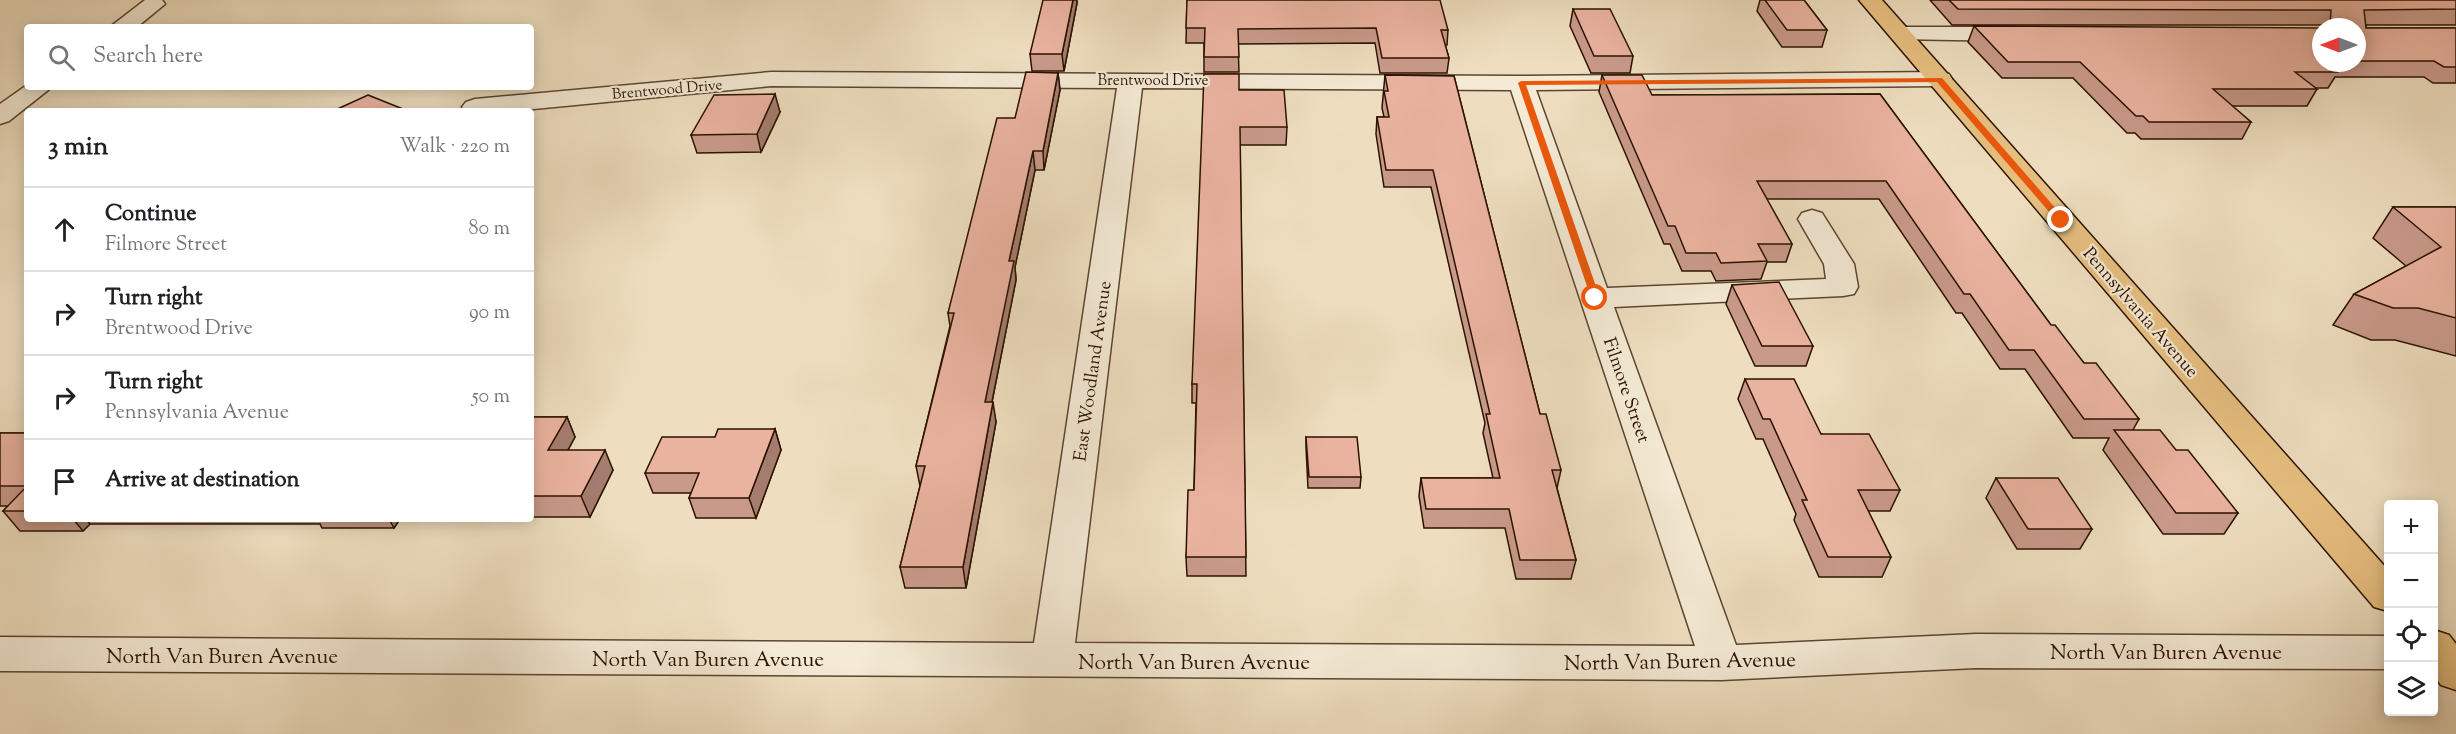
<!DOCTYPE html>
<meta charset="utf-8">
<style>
:root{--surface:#fff;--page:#f2f2f2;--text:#202124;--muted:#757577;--line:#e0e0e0}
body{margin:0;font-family:"Sorts Mill Goudy",serif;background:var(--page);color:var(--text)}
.controls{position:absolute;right:18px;bottom:18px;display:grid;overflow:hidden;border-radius:6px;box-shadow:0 3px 15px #0003}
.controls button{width:54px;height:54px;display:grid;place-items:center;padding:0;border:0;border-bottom:2px solid var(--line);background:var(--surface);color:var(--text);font:30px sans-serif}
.compass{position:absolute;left:2312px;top:18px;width:54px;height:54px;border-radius:50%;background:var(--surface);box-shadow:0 3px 15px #0003;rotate:270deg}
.stop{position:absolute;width:18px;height:18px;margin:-14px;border:4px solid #ea580c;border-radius:50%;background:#fff}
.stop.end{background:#ea580c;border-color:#fff;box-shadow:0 2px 6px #0008}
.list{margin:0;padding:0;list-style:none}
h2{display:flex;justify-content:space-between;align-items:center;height:78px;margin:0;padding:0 24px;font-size:26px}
h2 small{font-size:20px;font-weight:400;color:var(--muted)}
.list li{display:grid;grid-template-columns:39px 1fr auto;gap:18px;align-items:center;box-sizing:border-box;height:84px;padding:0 24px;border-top:2px solid var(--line)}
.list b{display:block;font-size:22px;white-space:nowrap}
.list p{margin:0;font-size:20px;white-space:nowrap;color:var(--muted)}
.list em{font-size:20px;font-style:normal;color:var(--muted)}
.icon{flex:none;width:33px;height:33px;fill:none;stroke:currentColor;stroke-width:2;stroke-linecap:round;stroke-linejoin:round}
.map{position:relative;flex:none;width:2456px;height:734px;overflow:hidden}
.search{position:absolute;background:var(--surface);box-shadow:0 3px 15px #0003;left:24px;top:24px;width:510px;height:66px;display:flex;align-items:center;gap:15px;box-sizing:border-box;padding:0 21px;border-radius:6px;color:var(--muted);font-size:22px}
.panel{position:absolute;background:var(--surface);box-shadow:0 3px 15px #0003;left:24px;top:108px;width:510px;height:414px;border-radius:6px}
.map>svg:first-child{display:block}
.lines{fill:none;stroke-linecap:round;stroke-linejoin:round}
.minor-casing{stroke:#5c4530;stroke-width:3}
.major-casing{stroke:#2b1200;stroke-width:3}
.minor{fill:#f4ead5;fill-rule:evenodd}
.major{fill:#e7bf80;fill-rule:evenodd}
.wall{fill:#c99a8a;stroke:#2b1200;stroke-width:1.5}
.shaded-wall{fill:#a47d70;stroke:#2b1200;stroke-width:1.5}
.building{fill:#eab3a0;stroke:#2b1200;stroke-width:1.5}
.route{fill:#ea580c}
.labels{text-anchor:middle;stroke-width:4.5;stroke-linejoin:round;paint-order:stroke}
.far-street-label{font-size:15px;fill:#2b1200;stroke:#f4ead5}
.street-label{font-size:18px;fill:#2b1200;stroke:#f4ead5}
.near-street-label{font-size:21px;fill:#2b1200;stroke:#f4ead5}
</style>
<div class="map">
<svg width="2456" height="734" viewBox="0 0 2456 734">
<rect width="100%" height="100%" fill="#eedebf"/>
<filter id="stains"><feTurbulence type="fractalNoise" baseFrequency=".00333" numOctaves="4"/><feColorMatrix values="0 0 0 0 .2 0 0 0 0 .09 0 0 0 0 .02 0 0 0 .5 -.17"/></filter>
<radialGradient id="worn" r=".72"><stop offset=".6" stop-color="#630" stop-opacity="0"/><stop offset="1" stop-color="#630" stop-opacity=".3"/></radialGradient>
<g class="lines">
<defs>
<path id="minor" d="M 145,0 L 162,0 L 165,4 L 137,27 L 110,27 Z
M 1901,27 L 2016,27 L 2024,29 L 2028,34 L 2024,39 L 2016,41 L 1893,39 L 1889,34 L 1893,29 Z
M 771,72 L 1521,76 L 1940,72 L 1949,74 L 1952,79 L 1949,84 L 1940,86 L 1536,90 L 1607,288 L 1826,279 L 1824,264 L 1798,219 L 1802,213 L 1812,210 L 1822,213 L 1854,264 L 1858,287 L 1854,294 L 1843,296 L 1614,307 L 1736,645 L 1976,634 L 2388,636 L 2388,669 L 1976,668 L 1721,680 L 0,671 L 0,637 L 1034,643 L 1117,88 L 771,86 L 513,111 L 465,111 L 462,107 L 466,102 L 475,99 ZM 1142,88 L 1511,90 L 1695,646 L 1075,643 Z
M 27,85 L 27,87 L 52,87 L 9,121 L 0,124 L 0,104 Z"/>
<path id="major" d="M 1859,0 L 1882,0 L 2388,570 L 2388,611 L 2374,607 Z
M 2434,630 L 2449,635 L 2456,644 L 2456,690 L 2441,685 L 2434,676 Z"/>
</defs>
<!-- minor casing -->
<use href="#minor" class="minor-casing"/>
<!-- major casing -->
<use href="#major" class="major-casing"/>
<!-- minor -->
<use href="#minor" class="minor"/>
<!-- major -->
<use href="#major" class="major"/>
</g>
<!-- wall -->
<path class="wall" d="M 1187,0 L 1448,30 L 1447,45 L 1445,45 L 1449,58 L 1447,73 L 1380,73 L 1375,43 L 1238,44 L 1239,72 L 1204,72 L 1204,43 L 1186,43 Z
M 1760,0 L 1804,0 L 1827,30 L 1822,47 L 1782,47 L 1757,11 Z
M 1930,0 L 2456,0 L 2456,25 L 2366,25 L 2366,28 L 2456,28 L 2456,83 L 2433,83 L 2424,77 L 2335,77 L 2328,88 L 2315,88 L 2317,89 L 2307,106 L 2232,106 L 2251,122 L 2242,139 L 2141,139 L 2135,133 L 2127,133 L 2073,78 L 2002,78 L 1968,42 L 1974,26 L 2321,63 L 2357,63 L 2357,27 L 2322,27 L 2323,25 L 1952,25 Z
M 1077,3 L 1064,71 L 1032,71 L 1030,54 Z
M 1573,9 L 1633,56 L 1630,73 L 1591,73 L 1570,26 Z
M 1058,73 L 1060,90 L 1044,170 L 1035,170 L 1015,267 L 1016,280 L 992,402 L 996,422 L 966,588 L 905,588 L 900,567 L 920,486 L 916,466 L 950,326 L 948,313 L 1015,118 Z
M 1385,75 L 1454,76 L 1540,414 L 1561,470 L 1557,488 L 1576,560 L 1571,579 L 1516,579 L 1505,528 L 1424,528 L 1419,496 L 1421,478 L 1493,478 L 1483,433 L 1485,423 L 1431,187 L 1384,187 L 1376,134 L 1377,117 L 1384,117 L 1382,108 Z
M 1602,75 L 1652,95 L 1880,94 L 2051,325 L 2084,363 L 2139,419 L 2133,430 L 2176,450 L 2238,513 L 2224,534 L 2163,534 L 2103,450 L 2109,438 L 2073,438 L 2025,369 L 2000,369 L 1962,313 L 1956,313 L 1879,199 L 1766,199 L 1792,244 L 1786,262 L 1767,262 L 1761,279 L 1716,281 L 1711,271 L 1682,271 L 1670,244 L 1664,244 L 1599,92 Z
M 1239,90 L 1287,127 L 1286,145 L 1240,145 L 1246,576 L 1187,576 L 1186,557 L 1194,490 L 1196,403 L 1192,403 L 1192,384 Z
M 780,112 L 761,152 L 697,153 L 691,135 Z
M 2393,207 L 2456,207 L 2456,356 L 2395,340 L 2371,340 L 2333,325 L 2354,294 L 2406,266 L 2373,238 Z
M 1732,285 L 1813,346 L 1806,366 L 1755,366 L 1726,304 Z
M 1745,379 L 1900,490 L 1890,511 L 1868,511 L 1891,557 L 1882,577 L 1819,577 L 1794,520 L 1796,514 L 1763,439 L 1756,439 L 1738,399 Z
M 531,417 L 567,417 L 575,437 L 568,450 L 613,470 L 590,517 L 531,517 Z
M 775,429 L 781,450 L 756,518 L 696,518 L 689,498 L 691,493 L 653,493 L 645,473 L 715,437 Z
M 0,433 L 27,433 L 27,519 L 400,519 L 394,528 L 322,528 L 320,524 L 90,524 L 83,531 L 20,531 L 3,511 L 8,506 L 0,506 Z
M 1306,437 L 1361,477 L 1360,488 L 1308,488 L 1306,448 Z
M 1996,478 L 2092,529 L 2080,549 L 2017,549 L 1986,498 Z"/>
<!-- shaded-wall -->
<path class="shaded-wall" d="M 1073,0 L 1077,0 L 1077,3 L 1064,71 L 1062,54 Z
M 1058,73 L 1060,90 L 1044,170 L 1043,151 Z
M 775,94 L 780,112 L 761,152 L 757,134 Z
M 1033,151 L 1035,170 L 1015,267 L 1016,280 L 988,422 L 985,402 L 1009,261 Z
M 993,402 L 996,422 L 966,588 L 963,567 Z
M 567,417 L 575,437 L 557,470 L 548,450 Z
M 775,429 L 781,450 L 756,518 L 749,498 Z
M 605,450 L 613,470 L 590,517 L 581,496 Z
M 73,519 L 86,519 L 90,524 L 83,531 Z
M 389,519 L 400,519 L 394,528 Z"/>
<!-- building -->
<path class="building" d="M 1043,0 L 1073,0 L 1062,54 L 1030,54 Z
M 1187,0 L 1440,0 L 1448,30 L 1441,30 L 1449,58 L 1382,58 L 1376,28 L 1238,29 L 1239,57 L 1204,57 L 1205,28 L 1186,28 Z
M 1765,0 L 1804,0 L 1827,30 L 1787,30 Z
M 1949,0 L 2456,0 L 2456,9 L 2364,10 L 2366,28 L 2456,28 L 2456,67 L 2444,67 L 2434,61 L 2357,61 L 2357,27 L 2330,27 L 2331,10 L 1958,9 Z
M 1573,9 L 1610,9 L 1633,56 L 1594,56 Z
M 1974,26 L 2321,28 L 2321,63 L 2325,63 L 2337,72 L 2295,72 L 2317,89 L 2213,89 L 2251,122 L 2149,122 L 2143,116 L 2136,116 L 2080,62 L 2008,62 Z
M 1026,72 L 1058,73 L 1043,151 L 1033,151 L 1009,261 L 1014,261 L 985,402 L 993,402 L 963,567 L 900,567 L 925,466 L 916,466 L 954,313 L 948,313 L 997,118 L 1015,118 Z
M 1204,74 L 1239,74 L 1239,90 L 1284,90 L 1287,127 L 1240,127 L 1246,557 L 1186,557 L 1188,490 L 1194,490 L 1197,384 L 1192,384 Z
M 1385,75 L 1454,76 L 1540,414 L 1546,414 L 1561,470 L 1552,470 L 1576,560 L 1520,560 L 1509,509 L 1426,509 L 1421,478 L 1500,478 L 1486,414 L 1490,414 L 1433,170 L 1386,170 L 1377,117 L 1389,117 L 1384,91 L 1388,91 Z
M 1602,75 L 1642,75 L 1652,95 L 1880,94 L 2051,325 L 2055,325 L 2084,363 L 2096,363 L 2139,419 L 2084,419 L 2034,350 L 2009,350 L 1970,294 L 1964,294 L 1886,181 L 1757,181 L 1792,244 L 1758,244 L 1767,261 L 1721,263 L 1716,253 L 1686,253 L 1675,226 L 1668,226 Z
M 775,94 L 757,134 L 691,135 L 714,95 Z
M 368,95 L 408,111 L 333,111 Z
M 2393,207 L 2456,207 L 2456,318 L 2418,308 L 2393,308 L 2354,294 L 2441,247 Z
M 1779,282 L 1813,346 L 1762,346 L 1732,285 Z
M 1745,379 L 1794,379 L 1821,434 L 1869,434 L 1900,490 L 1858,490 L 1891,557 L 1828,557 L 1802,500 L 1807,500 L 1770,419 L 1763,419 Z
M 531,417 L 567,417 L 548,450 L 605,450 L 581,496 L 531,496 Z
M 718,429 L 775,429 L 749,498 L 689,498 L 699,473 L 645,473 L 662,437 L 715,437 Z
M 2114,430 L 2160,430 L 2176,450 L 2188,450 L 2238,513 L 2176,513 Z
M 0,433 L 27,433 L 27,486 L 0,486 Z
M 1306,437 L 1357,437 L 1361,477 L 1309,477 Z
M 1996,478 L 2058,478 L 2092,529 L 2028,529 Z
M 27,486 L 27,511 L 3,511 Z"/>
<!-- route -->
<path class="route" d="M 1942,78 L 2064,218 L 2064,222 L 2058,222 L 1937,82 L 1526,85 L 1600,298 L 1595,301 L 1591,298 L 1518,83 L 1521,81 Z"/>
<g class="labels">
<!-- far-street labels -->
<g class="far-street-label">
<text x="1153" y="85">Brentwood Drive</text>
<text transform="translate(667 89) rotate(-5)" y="5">Brentwood Drive</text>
</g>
<!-- street labels -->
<g class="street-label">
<text transform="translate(2141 312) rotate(49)" y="6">Pennsylvania Avenue</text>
<text transform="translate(1092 371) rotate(-82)" y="6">East Woodland Avenue</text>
<text transform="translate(1627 390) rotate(71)" y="6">Filmore Street</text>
</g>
<!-- near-street labels -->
<g class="near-street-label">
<text x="2166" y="659">North Van Buren Avenue</text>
<text x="222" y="663">North Van Buren Avenue</text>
<text x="708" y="666">North Van Buren Avenue</text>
<text transform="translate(1680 661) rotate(-1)" y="7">North Van Buren Avenue</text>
<text x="1194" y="669">North Van Buren Avenue</text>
</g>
</g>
<rect width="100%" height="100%" filter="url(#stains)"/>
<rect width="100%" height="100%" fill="url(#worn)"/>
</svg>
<div class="controls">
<button>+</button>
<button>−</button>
<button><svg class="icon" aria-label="locate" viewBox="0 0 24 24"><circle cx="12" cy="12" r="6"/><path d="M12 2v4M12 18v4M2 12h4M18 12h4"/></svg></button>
<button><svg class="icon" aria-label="layers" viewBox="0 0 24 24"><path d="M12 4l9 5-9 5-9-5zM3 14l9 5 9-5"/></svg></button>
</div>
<svg class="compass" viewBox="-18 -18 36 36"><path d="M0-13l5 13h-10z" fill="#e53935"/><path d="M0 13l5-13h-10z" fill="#757577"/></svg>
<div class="stop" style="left:1595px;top:298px"></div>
<div class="stop end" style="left:2061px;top:220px"></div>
<div class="search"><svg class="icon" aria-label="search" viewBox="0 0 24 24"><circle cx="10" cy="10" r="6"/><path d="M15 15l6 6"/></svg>Search here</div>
<section class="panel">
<h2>3 min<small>Walk · 220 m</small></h2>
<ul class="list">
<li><svg class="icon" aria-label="ahead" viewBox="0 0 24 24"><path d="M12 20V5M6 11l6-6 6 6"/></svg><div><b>Continue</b><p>Filmore Street</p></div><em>80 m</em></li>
<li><svg class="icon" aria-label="right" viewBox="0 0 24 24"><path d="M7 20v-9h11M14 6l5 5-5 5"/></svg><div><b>Turn right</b><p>Brentwood Drive</p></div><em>90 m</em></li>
<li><svg class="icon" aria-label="right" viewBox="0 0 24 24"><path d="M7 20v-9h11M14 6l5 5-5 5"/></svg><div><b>Turn right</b><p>Pennsylvania Avenue</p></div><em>50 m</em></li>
<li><svg class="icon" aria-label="arrive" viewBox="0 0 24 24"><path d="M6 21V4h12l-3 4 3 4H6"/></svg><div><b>Arrive at destination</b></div></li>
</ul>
</section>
</div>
